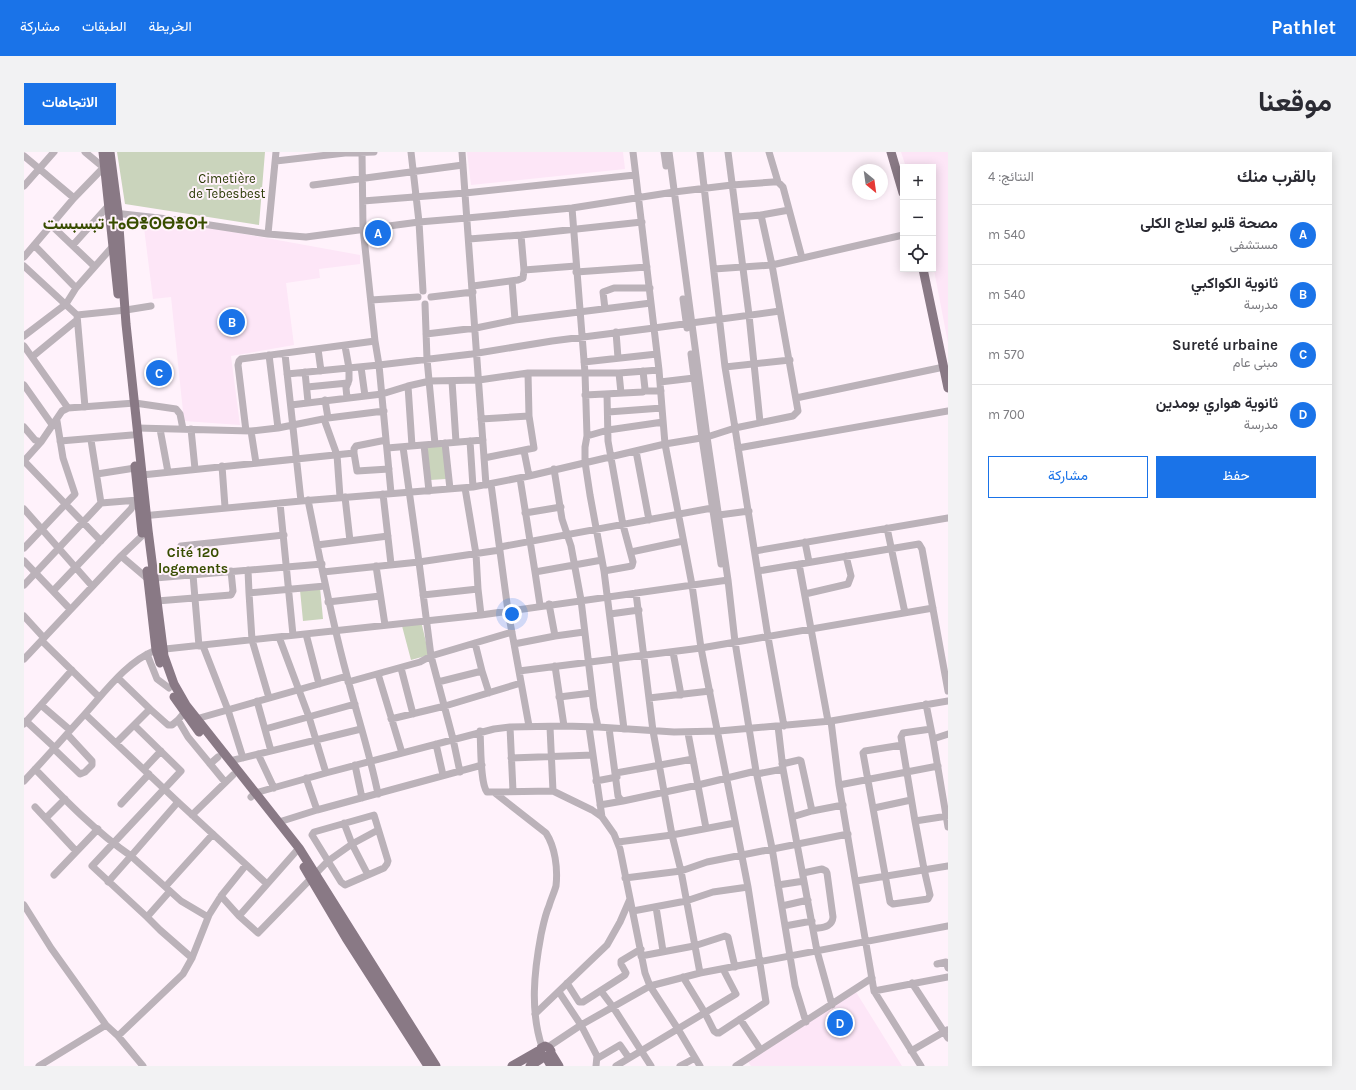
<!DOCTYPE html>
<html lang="ar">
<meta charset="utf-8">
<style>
:root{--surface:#fff;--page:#f2f2f3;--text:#2b2b33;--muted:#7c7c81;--line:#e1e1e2;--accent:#1a73e8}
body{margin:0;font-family:Karla,Vazirmatn,"Noto Sans Tifinagh",sans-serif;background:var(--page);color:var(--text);direction:rtl}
.controls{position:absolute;right:12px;top:12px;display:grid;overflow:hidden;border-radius:0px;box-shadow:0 2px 10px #0003}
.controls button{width:36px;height:36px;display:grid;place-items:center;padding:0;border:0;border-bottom:1px solid var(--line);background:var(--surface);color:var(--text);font:20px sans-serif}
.compass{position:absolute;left:828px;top:12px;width:36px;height:36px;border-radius:50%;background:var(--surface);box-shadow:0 2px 10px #0003;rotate:151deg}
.you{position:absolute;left:488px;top:462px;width:14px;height:14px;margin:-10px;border:3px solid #fff;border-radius:50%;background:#1a73e8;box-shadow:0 0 0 6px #1a73e833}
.badge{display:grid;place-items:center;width:26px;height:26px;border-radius:50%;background:var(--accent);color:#fff;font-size:13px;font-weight:700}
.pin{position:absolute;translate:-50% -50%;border:2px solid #fff;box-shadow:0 1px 4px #0006}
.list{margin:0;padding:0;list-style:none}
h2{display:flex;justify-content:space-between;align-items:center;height:52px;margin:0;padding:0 16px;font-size:17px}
h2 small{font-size:13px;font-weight:400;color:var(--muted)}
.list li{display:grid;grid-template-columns:26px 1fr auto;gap:12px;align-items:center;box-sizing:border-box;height:60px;padding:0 16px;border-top:1px solid var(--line)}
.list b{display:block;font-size:15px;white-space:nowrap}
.list p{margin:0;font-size:13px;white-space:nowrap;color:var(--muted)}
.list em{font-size:13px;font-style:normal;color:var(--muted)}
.actions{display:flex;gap:8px;padding:12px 16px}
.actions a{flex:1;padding:9px 0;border:1px solid var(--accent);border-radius:0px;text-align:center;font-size:14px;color:var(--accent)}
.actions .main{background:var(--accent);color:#fff}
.icon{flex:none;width:22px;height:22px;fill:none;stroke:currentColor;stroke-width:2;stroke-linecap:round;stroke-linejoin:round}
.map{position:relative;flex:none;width:924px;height:914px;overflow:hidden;direction:ltr;border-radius:0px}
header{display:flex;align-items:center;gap:24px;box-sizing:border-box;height:56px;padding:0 20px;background:var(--accent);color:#fff}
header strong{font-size:19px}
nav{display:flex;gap:22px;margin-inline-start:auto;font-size:14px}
.intro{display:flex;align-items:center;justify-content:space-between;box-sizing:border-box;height:96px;padding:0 24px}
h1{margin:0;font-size:28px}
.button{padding:10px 18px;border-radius:0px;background:var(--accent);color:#fff;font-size:14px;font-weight:700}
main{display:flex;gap:24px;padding:0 24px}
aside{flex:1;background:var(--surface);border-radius:0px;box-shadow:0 2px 10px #0003}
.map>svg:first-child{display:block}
.built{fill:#fde6f7}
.green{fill:#cad4bc}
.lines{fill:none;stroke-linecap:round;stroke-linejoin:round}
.minor{stroke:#bbb2b9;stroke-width:7}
.major{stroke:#897985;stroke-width:9}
.labels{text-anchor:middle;stroke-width:4;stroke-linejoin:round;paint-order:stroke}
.park-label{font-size:13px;fill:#2a3904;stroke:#fff2fb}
.neighbourhood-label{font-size:14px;font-weight:bold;fill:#384d00;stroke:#fff2fb}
.district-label{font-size:17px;font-weight:bold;fill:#384d00;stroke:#fff2fb}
</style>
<header>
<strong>Pathlet</strong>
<nav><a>الخريطة</a><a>الطبقات</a><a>مشاركة</a></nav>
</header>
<div class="intro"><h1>موقعنا</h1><a class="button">الاتجاهات</a></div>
<main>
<aside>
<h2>بالقرب منك<small>النتائج: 4</small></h2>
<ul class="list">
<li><span class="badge">A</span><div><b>مصحة قلبو لعلاج الكلى</b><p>مستشفى</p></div><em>540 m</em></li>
<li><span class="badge">B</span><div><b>ثانوية الكواكبي</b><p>مدرسة</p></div><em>540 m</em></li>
<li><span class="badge">C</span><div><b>Sureté urbaine</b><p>مبنى عام</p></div><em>570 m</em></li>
<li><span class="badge">D</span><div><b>ثانوية هواري بومدين</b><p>مدرسة</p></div><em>700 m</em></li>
</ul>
<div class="actions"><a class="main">حفظ</a><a>مشاركة</a></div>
</aside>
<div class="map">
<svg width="924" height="914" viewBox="0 0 924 914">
<rect width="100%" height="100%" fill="#fff2fb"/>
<!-- built -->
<path class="built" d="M 443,0 L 599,0 L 601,17 L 447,33 Z
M 877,0 L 924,0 L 924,191 L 909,113 L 909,15 L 882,15 Z
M 159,71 L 336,103 L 336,112 L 295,117 L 296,126 L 262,131 L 270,193 L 207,204 L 216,273 L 160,269 L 147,145 L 129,147 L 120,76 Z
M 832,840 L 878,914 L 727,914 L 722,907 Z"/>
<!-- green -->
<path class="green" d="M 93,0 L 241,0 L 235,73 L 101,52 Z
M 419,293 L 422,327 L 406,328 L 403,295 Z
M 296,435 L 299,467 L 279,469 L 276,438 Z
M 397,469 L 405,503 L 387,508 L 378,474 Z"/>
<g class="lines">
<!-- minor -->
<path class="minor" d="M 61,0 L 79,15
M 338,0 L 339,76 L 351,189 L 355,213 L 367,341
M 387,0 L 395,70 L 399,139
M 438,0 L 462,333
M 609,0 L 635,218 L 638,256
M 640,0 L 642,14
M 645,0 L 683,285 L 704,428 L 711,490 L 732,619 L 748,696 L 771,834 L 782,870
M 676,0 L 701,215 L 711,276 L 769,264 L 774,259 L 748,113 L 737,63
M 704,0 L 725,163 L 736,270
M 745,0 L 754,30
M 0,4 L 50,46
M 252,9 L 321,1 L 350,0
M 289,33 L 439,13
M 0,34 L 30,0
M 339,49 L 441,41 L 611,23
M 548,56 L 561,221 L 563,284 L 561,295 L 561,310 L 566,343 L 580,419 L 600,577
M 90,61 L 153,68 L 244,82 L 282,85 L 395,70 L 443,66 L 548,56 L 650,40 L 708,33 L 749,30 L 754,30 L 759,35 L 778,106
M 713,65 L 737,63 L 765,58
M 27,73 L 70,114
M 244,82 L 252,0
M 497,83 L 500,118 L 552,114
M 445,87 L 497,83 L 618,70
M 10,93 L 52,136
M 49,93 L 85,53
M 0,105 L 50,46 L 81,14
M 0,114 L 53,163 L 61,255
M 690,117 L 748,113 L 879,83
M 552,120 L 623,115
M 488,129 L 491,168
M 449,134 L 494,128 L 499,126 L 500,118
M 407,145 L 449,140
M 659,147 L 663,176
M 347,148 L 394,145
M 401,152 L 403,207 L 411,292
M 581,157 L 579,140 L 590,136 L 626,136
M 53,163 L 102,158 L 127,154
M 592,180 L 594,206
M 402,182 L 452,176 L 491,168 L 627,151
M 0,184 L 42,152 L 52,136 L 89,94
M 0,194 L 44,256
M 321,194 L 325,216 L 325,228 L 322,236 L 323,246
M 294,197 L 297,219
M 261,202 L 277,349
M 667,202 L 678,286 L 697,412
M 245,203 L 254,276
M 8,205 L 53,168
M 560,210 L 633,202
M 337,215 L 341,244
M 701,215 L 766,208
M 281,220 L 284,250
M 595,221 L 597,241
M 263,222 L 355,213 L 448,202 L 528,189 L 630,176 L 756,159
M 428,229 L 432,290
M 636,230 L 670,226
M 0,233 L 29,274
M 384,234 L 388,294
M 283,235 L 324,231
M 620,239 L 637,239
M 561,243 L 619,240 L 621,237 L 619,219
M 772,246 L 920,215
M 301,248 L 304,266
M 267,253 L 358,242 L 384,234 L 406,229 L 455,228 L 504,221 L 595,221 L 635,218
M 584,260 L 638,256 L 641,292 L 668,433 L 677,496 L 724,735 L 742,850 L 695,881 L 693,881 L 690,879 L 681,861 L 659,825
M 300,267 L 313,303 L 316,345
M 457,267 L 505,264
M 0,275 L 11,288 L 17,290
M 113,276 L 227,279 L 254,276 L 304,266 L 360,259
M 136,277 L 144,320
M 167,277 L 171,317
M 222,279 L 214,213 L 215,209 L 217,207 L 351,189
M 227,279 L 232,311
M 563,284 L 584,278 L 639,270
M 67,288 L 77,351
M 36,289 L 108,283
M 446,289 L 449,335
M 421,291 L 426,337
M 400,293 L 405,339
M 363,296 L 459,288
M 714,296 L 924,259
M 500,299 L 505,324
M 612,299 L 625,368
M 330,301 L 333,319 L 365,317
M 460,306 L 510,296 L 505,264 L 504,221
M 0,309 L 17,290 L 38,259 L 44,256 L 111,251 L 152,257 L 156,262 L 159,277
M 0,309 L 77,389
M 198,314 L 201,355
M 530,317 L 538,367 L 547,394 L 557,448 L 570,556 L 574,575
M 73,322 L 111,316
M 118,323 L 330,301 L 330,297 L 332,294 L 362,288
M 496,326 L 511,420
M 467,332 L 484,459 L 505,574
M 441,336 L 452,402 L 454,437 L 457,463
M 359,342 L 367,412
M 321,345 L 326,389
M 284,348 C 296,407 307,466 323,524 C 333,563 346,602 354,642
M 256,351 L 269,483
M 0,357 L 68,434
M 501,361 L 537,355
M 695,363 L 725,359
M 118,364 L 277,349 L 449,335 L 505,324 L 641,292 L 683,285 L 711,276 L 744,485 L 760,574
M 863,376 L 881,461
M 781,390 L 785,410
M 293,393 L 364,384
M 157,394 L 260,383
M 476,395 L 688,356
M 0,396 L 51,342 L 39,306 L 33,269
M 731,399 L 924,366
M 607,400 L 659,389
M 97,404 L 124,427
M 0,409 L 46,457
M 775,412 L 804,569
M 352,414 L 361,473
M 224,418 L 225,441 L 301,434
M 580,419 L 608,414 L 609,410 L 599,373 L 584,289 L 583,242
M 734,419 L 895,392 L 898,397 L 924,539
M 299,420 L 395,410 L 379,295
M 169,423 L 175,494
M 131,426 L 298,412
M 0,433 L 77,351 L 114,348
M 29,439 L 107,357 L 112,348
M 225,441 L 228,488 L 245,546
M 612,441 L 629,579 L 648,683 L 657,719 L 676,821
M 781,442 L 824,432 L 827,424 L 822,404
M 399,443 L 454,437
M 133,449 L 207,443 L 209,439 L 207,419
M 304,450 L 356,444
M 525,452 L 531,484 L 560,480
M 516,453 L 511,420 L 578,408
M 586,462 L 615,458
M 0,464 L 20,486
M 282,482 L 295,532
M 255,485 L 285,565 L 302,621
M 18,489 L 75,545
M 490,492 L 531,484
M 179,494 L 204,558 L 219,606
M 649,500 L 657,543
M 123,502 L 133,527 L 145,536
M 0,507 L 97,404 L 122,380
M 531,514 L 540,574
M 377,516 L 389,562
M 458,519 L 465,541
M 495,519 L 677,496 L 909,456
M 354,522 L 378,601
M 94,526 L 126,557 L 144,573 L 148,573 L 154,568
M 324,530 L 396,510 L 407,504 L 488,480
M 414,530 L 458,519 L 451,491
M 535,545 L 568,541
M 625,546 L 686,539
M 233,549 L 247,599
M 902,552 L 909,587 L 924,675
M 17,553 L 46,578
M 160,561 L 154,568 L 164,585 L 201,630
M 61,562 L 154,650 L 243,732
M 172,567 L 323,524
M 367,567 L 421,554 L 497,531
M 2,569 L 31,596
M 807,569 L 815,633 L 850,839 L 897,914
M 0,572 L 48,518
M 110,573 L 157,619 L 68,714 L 123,765 L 136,778 L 168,806
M 754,574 L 759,617 L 793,799 L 808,853
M 486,575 L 489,639
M 526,575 L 529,639
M 565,575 L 578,665
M 585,576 L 594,644 L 596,647 L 599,649 L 674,633 L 732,619
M 241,577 L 331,552
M 456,579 C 457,593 456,631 463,640 L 529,639 L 568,658 L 578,665 L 590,682 L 596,697 L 621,821 L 626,834 L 654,877 L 676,914
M 664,581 L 682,676
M 909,587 L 924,582
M 92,591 L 126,557
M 412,592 L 419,623
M 878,593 L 841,599 L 839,601 L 866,750 L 869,752 L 904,747 L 906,743 L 900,717 L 891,669 L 877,585 L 879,581 L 907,577
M 30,597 L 56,622 L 61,620 L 68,613 L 68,609 L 43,582
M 234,602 L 250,636
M 487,606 L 569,603
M 206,609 L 337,577
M 186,612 L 194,605
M 758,612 L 775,608 L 777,609 L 788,659 L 819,653
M 331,613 L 338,646
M 11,617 C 41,648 72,680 107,704 L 154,650
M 120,617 L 137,599
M 436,620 L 429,587 L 407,504 L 395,410 L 476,398
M 592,621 L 669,607
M 733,622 L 759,617
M 282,626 L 293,658
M 0,629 C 20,608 40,585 60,563 C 81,540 102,510 132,498 L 457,463 L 704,428
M 572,629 L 593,625
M 815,633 L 914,614
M 471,641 L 522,681 C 531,695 534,716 532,734 C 530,741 527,747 525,754 C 521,763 519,774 517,783 C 510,820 506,859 518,895
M 227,645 L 231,641 L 302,621 L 470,577 L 486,575 L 540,574 L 574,575 L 650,580 L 695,579 L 807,569 L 924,549
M 97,652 L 125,622
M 576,653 L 599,649
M 11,655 L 52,699
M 850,656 L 887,648
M 168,663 L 209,623
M 350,663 L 364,709 L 363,712 L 360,716 L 321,733 L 317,730 L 288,683 L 290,680 Z
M 768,665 L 788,659
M 22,666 L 41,647
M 891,669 L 924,664
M 255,670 L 293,658 L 458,613
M 320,671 L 328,692 L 344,723
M 594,690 L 648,683 L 711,671
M 779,721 L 798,717 L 802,719 L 803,721 L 809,765 C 808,776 798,775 789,777
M 30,723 L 74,677
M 601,726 L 657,719 L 683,710 L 824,682
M 832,729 L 924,714
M 84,730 L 107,704 L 157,749 L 184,765
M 754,733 L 780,729
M 142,734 L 189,682
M 197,744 L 215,764 L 234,781 L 304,709 L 328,692 L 354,678
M 0,753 L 27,796 L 82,873 L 94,884 L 159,822 L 168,806 L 185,763 L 197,744 L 222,713
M 758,754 L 784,748
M 632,755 L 639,799
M 609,759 L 662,749 L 689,740 L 724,735
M 215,764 L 275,696
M 123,765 L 146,739
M 761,774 L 788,769
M 617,804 L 670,794 L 701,784 L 704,785 L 711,815
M 913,812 L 922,810 L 924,816
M 543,831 L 555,850 L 559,850 L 601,823 L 602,821 L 597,812 L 597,809 L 617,797
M 888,831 L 924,886
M 577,839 L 589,855 L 627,914
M 850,839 L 924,825
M 535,840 L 557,873 L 573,904 L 572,914
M 511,862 L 583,793 L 596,770 L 606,747
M 716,867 L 736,897
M 94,884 L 119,914
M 524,895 L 557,873 L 626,834 L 676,821 L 924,774
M 887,899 L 923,878
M 574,906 L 596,893 L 605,906
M 15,914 L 82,873
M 592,914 L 712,842 L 699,817
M 656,914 L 671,906
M 712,914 L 848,826"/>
<!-- major -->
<path class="major" d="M 79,0 L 94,142
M 86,0 L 94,61 L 102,172 L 124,378 L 140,504 L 150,532 L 162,553 L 275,696 L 412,914
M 867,0 L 879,41
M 899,117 L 924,236
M 111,314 L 118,381
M 123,419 L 132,498 L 136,511
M 150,545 L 175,580
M 280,715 L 322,786 L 404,914
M 527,901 L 535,914
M 522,905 L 526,903 L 527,899 L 525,896 L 521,894 L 517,896 L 516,902 L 522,905 L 527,914
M 488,914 L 516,898
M 506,914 L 520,905"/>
</g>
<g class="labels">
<!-- park labels -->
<g class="park-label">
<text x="203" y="31">Cimetière<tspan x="203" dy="15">de Tebesbest</tspan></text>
</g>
<!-- neighbourhood labels -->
<g class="neighbourhood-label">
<text x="169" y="405">Cité 120<tspan x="169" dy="16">logements</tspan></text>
</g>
<!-- district labels -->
<g class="district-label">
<text x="101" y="77">تبسبست ⵜⴰⴱⴻⵙⴱⴻⵙⵜ</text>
</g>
</g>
</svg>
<div class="controls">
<button>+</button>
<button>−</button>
<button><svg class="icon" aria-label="locate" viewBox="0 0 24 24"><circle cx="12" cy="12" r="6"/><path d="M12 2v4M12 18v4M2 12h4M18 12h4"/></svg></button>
</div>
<svg class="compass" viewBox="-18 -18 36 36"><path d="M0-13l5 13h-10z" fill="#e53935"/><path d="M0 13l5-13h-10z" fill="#7c7c81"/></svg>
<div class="you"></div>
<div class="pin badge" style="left:354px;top:81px">A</div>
<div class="pin badge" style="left:208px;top:170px">B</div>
<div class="pin badge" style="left:135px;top:221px">C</div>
<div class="pin badge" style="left:816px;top:871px">D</div>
</div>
</main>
